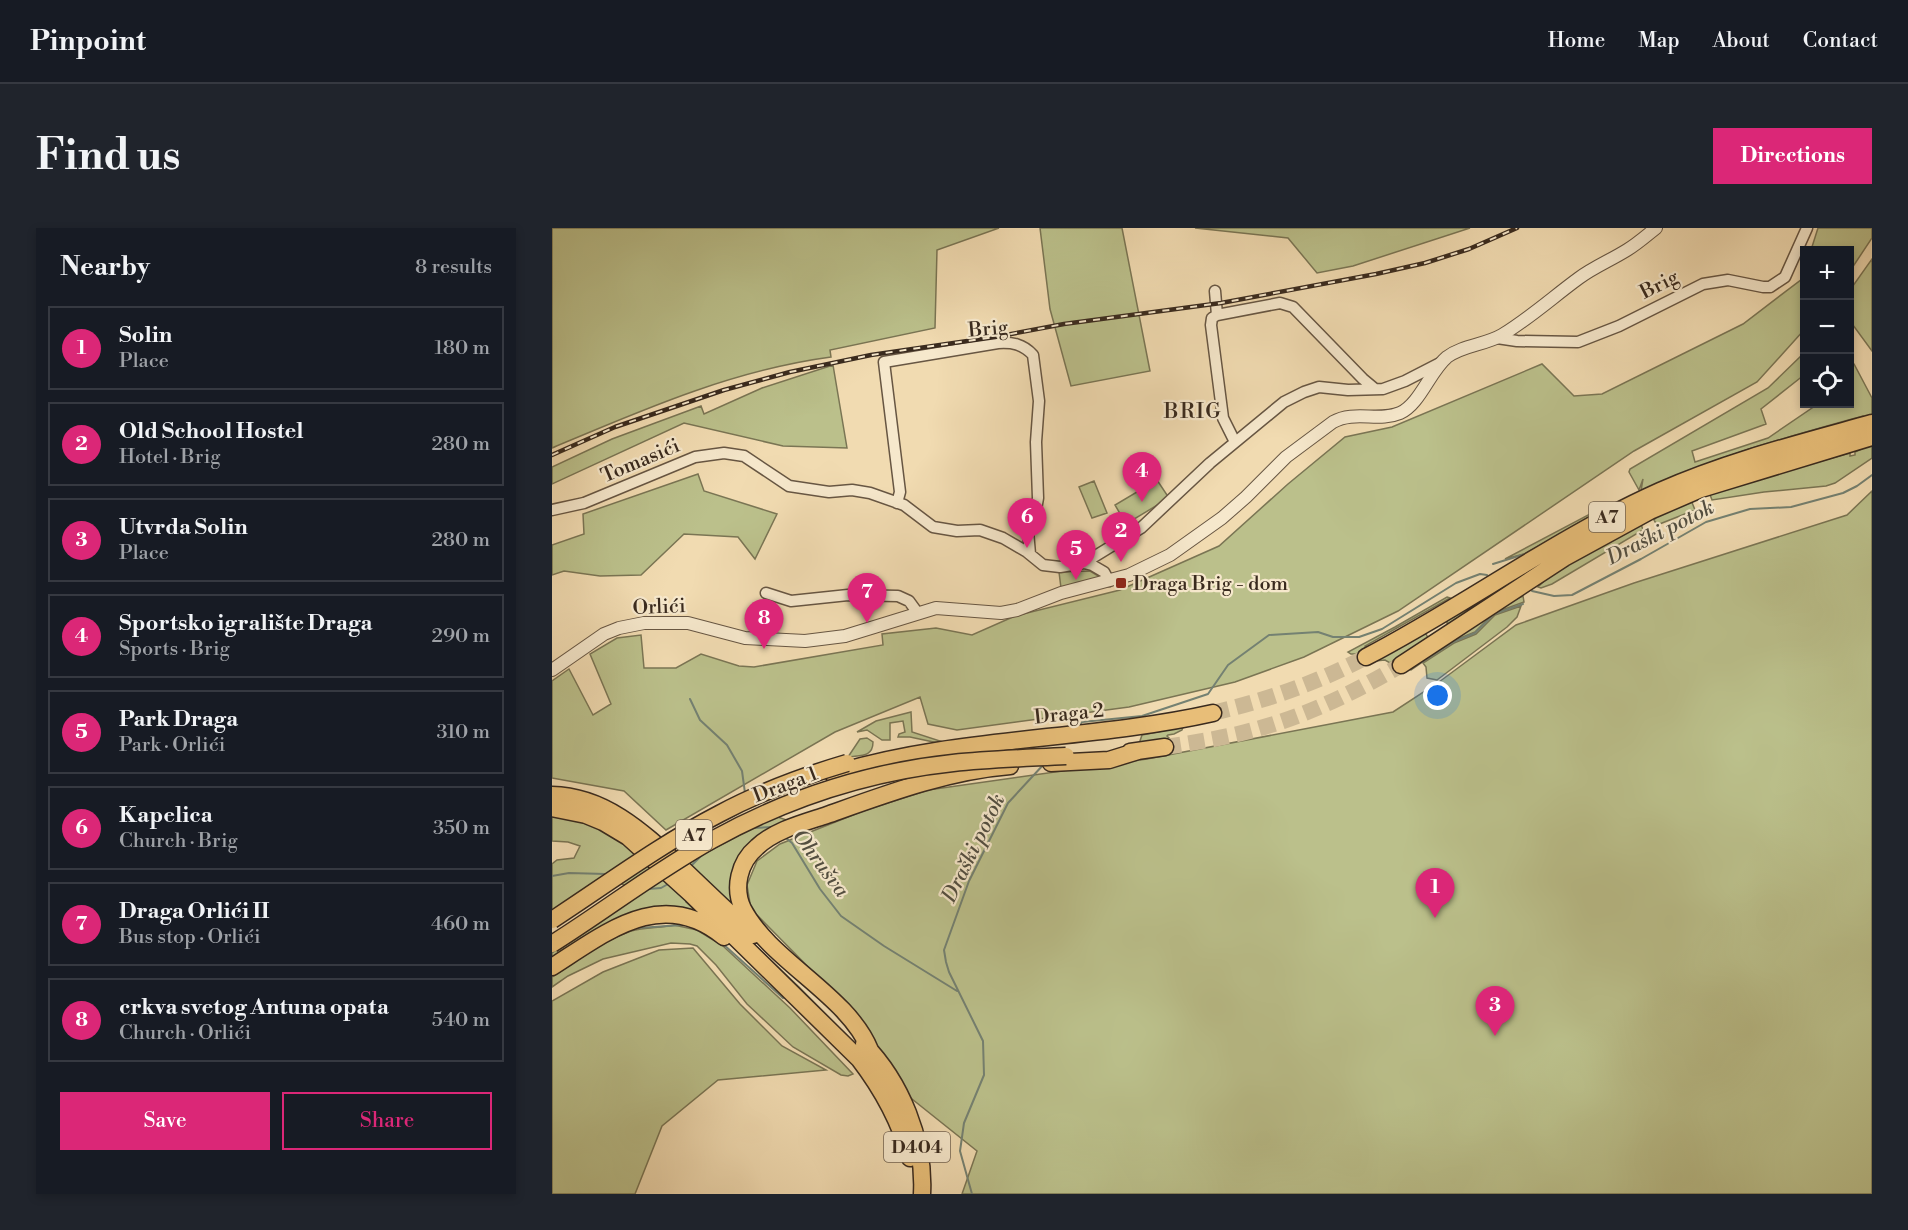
<!DOCTYPE html>
<meta charset="utf-8">
<style>
:root{--surface:#171b24;--page:#20242c;--text:#f1f3f6;--muted:#9ea1a6;--line:#363941;--accent:#db2777}
body{margin:0;font-family:"Libre Bodoni",serif;background:var(--page);color:var(--text)}
.controls{position:absolute;right:18px;top:18px;display:grid;overflow:hidden;border-radius:0px;box-shadow:0 3px 9px #0003}
.controls button{width:54px;height:54px;display:grid;place-items:center;padding:0;border:0;border-bottom:2px solid var(--line);background:var(--surface);color:var(--text);font:30px sans-serif}
.you{position:absolute;left:886px;top:468px;width:21px;height:21px;margin:-15px;border:4px solid #fff;border-radius:50%;background:#1a73e8;box-shadow:0 0 0 9px #1a73e833}
.badge{display:grid;place-items:center;width:39px;height:39px;border-radius:50%;background:var(--accent);color:#fff;font-size:20px;font-weight:700}
.pin{position:absolute;translate:-50% -50px;filter:drop-shadow(0 2px 3px #0008)}
.pin::after{content:'';position:absolute;top:32px;width:21px;height:18px;background:inherit;clip-path:polygon(0 0,100% 0,50% 100%)}
.list{margin:0;padding:0;list-style:none}
h2{display:flex;justify-content:space-between;align-items:center;height:78px;margin:0;padding:0 24px;font-size:26px}
h2 small{font-size:20px;font-weight:400;color:var(--muted)}
.list li{display:grid;grid-template-columns:39px 1fr auto;gap:18px;align-items:center;box-sizing:border-box;height:84px;margin:0 12px 12px;padding:0 12px;border:2px solid var(--line);border-radius:0px}
.list b{display:block;font-size:22px;white-space:nowrap}
.list p{margin:0;font-size:20px;white-space:nowrap;color:var(--muted)}
.list em{font-size:20px;font-style:normal;color:var(--muted)}
.actions{display:flex;gap:12px;padding:18px 24px}
.actions a{flex:1;padding:14px 0;border:2px solid var(--accent);border-radius:0px;text-align:center;font-size:21px;color:var(--accent)}
.actions .main{background:var(--accent);color:#fff}
.icon{flex:none;width:33px;height:33px;fill:none;stroke:currentColor;stroke-width:2;stroke-linecap:round;stroke-linejoin:round}
.map{position:relative;flex:none;width:1320px;height:966px;overflow:hidden;border-radius:0px}
header{display:flex;align-items:center;gap:36px;box-sizing:border-box;height:84px;padding:0 30px;background:var(--surface);border-bottom:2px solid var(--line)}
header strong{font-size:28px}
nav{display:flex;gap:33px;margin-inline-start:auto;font-size:21px}
.intro{display:flex;align-items:center;justify-content:space-between;box-sizing:border-box;height:144px;padding:0 36px}
h1{margin:0;font-size:42px}
.button{padding:15px 27px;border-radius:0px;background:var(--accent);color:#fff;font-size:21px;font-weight:700}
main{display:flex;gap:36px;padding:0 36px}
aside{flex:1;background:var(--surface);border-radius:0px;box-shadow:0 3px 9px #0003}
.map>svg:first-child{display:block}
.green{fill:#bbc08b;stroke:#7a7554;stroke-width:1.5}
.lines{fill:none;stroke-linecap:round;stroke-linejoin:round}
.stream{stroke:#748172;stroke-width:2}
.trunk-tunnel{stroke:#ccb894;stroke-width:16;stroke-dasharray:16 8;stroke-linecap:butt}
.minor-casing{stroke:#675643;stroke-width:13}
.tertiary-casing{stroke:#675643;stroke-width:14}
.trunk-casing{stroke:#392a1e;stroke-width:19}
.minor{stroke:#f6e8cc;stroke-width:10}
.tertiary{stroke:#f6e8cc;stroke-width:12}
.trunk{stroke:#e8be78;stroke-width:16}
.rail-casing{stroke:#392a1e;stroke-width:4.5}
.rail{stroke:#f6e8cc;stroke-width:2;stroke-dasharray:7;stroke-linecap:butt}
.trunk-bridge-casing{stroke:#392a1e;stroke-width:19;stroke-linecap:butt}
.trunk-bridge{stroke:#e8be78;stroke-width:16}
.poi-dot{fill:#8f2418;stroke:#f6e8cc;stroke-width:2}
.labels{text-anchor:middle;stroke-width:4.5;stroke-linejoin:round;paint-order:stroke}
.shield{fill:#f6e8cc;stroke:#726352;stroke-width:1.5}
.shield-label{font-size:18px;font-weight:bold;fill:#392a1e}
.street-label{font-size:20px;fill:#392a1e;stroke:#f6e8cc}
.poi-label{font-size:20px;fill:#392a1e;stroke:#f6e8cc;text-anchor:start}
.neighbourhood-label{font-size:21px;letter-spacing:1.5px;fill:#392a1e;stroke:#f6e8cc}
.water-label{font-size:21px;font-style:italic;fill:#524e41;stroke:#f6e8cc}
</style>
<header>
<strong>Pinpoint</strong>
<nav><a>Home</a><a>Map</a><a>About</a><a>Contact</a></nav>
</header>
<div class="intro"><h1>Find us</h1><a class="button">Directions</a></div>
<main>
<aside>
<h2>Nearby<small>8 results</small></h2>
<ul class="list">
<li><span class="badge">1</span><div><b>Solin</b><p>Place</p></div><em>180 m</em></li>
<li><span class="badge">2</span><div><b>Old School Hostel</b><p>Hotel · Brig</p></div><em>280 m</em></li>
<li><span class="badge">3</span><div><b>Utvrda Solin</b><p>Place</p></div><em>280 m</em></li>
<li><span class="badge">4</span><div><b>Sportsko igralište Draga</b><p>Sports · Brig</p></div><em>290 m</em></li>
<li><span class="badge">5</span><div><b>Park Draga</b><p>Park · Orlići</p></div><em>310 m</em></li>
<li><span class="badge">6</span><div><b>Kapelica</b><p>Church · Brig</p></div><em>350 m</em></li>
<li><span class="badge">7</span><div><b>Draga Orlići II</b><p>Bus stop · Orlići</p></div><em>460 m</em></li>
<li><span class="badge">8</span><div><b>crkva svetog Antuna opata</b><p>Church · Orlići</p></div><em>540 m</em></li>
</ul>
<div class="actions"><a class="main">Save</a><a>Share</a></div>
</aside>
<div class="map">
<svg width="1320" height="966" viewBox="0 0 1320 966">
<rect width="100%" height="100%" fill="#f1dbb1"/>
<filter id="stains"><feTurbulence type="fractalNoise" baseFrequency=".00333" numOctaves="4"/><feColorMatrix values="0 0 0 0 .2 0 0 0 0 .09 0 0 0 0 .02 0 0 0 .5 -.17"/></filter>
<radialGradient id="worn" r=".72"><stop offset=".6" stop-color="#630" stop-opacity="0"/><stop offset="1" stop-color="#630" stop-opacity=".3"/></radialGradient>
<!-- green -->
<path class="green" d="M 0,0 L 447,0 L 385,22 L 383,100 L 278,122 L 279,129 C 181,142 90,182 0,220 Z
M 488,0 L 570,0 L 598,143 L 519,158 L 498,81 Z
M 643,0 L 918,0 L 801,38 L 765,45 L 736,10 Z
M 1266,0 L 1320,0 L 1320,10 L 1298,43 L 1298,22 L 1259,22 Z
M 1320,31 L 1320,123 L 1298,93 L 1298,62 Z
M 1252,43 L 1252,102 L 1205,154 L 1082,223 L 846,383 L 752,429 L 683,454 L 577,479 L 405,502 L 376,496 L 368,469 L 283,504 L 114,602 L 72,563 L 0,550 L 0,453 L 17,441 L 41,487 L 59,476 L 38,426 L 65,410 L 89,407 L 92,440 L 124,440 L 149,426 L 187,438 L 202,439 L 331,417 L 330,406 L 384,400 L 420,407 L 463,388 L 568,362 L 667,318 L 736,256 L 793,209 L 840,199 L 990,136 L 1022,168 L 1050,166 L 1191,96 L 1250,51 Z
M 1252,125 L 1252,147 L 1209,181 L 1214,196 L 1140,223 L 1143,234 L 1216,210 L 1266,176 L 1298,176 L 1298,133 L 1302,136 L 1320,170 L 1320,188 L 1312,190 L 1311,188 C 1236,209 1160,229 1089,263 L 1091,251 L 1087,262 L 1077,244 L 1078,241 L 1216,160 Z
M 281,137 L 295,220 L 231,218 L 132,195 L 0,256 L 0,239 L 60,211 L 149,178 L 152,186 L 210,160 Z
M 1320,216 L 1320,230 L 1283,255 L 1274,258 L 1212,264 L 1160,272 L 1157,264 L 1298,225 L 1298,228 L 1303,227 L 1303,224 Z
M 146,246 L 152,263 L 225,286 L 203,331 L 186,309 L 132,306 L 89,347 L 48,348 L 12,343 L 0,347 L 0,317 L 32,306 L 31,286 Z
M 605,252 L 617,270 L 574,296 L 563,277 Z
M 542,253 L 555,285 L 540,290 L 527,259 Z
M 1320,263 L 1320,966 L 410,966 L 425,923 L 355,867 L 275,758 L 199,681 L 195,657 L 205,633 L 228,616 L 311,583 L 376,562 L 595,531 L 841,484 L 887,454 L 964,397 L 1082,355 L 1295,287 Z
M 1139,272 L 1143,282 L 1105,297 L 1102,292 L 1105,288 L 1089,296 L 1091,302 L 1000,356 L 989,360 L 986,359 L 991,354 L 990,352 C 1037,321 1086,292 1139,272 Z
M 1057,276 L 1058,278 L 972,326 L 953,331 Z
M 974,342 L 979,346 L 900,398 L 895,395 L 895,392 Z
M 538,343 L 548,349 L 509,360 L 507,344 Z
M 971,368 L 972,374 L 942,385 L 923,404 L 901,413 L 859,442 L 857,439 L 964,371 Z
M 895,369 L 898,370 L 813,418 L 814,421 L 804,426 L 799,426 L 796,424 L 843,399 Z
M 969,378 L 965,389 L 955,399 L 885,452 L 875,450 L 874,439 L 871,435 L 902,415 L 924,406 L 943,387 Z
M 870,405 L 874,406 L 877,412 L 838,435 L 833,432 L 823,433 Z
M 359,484 L 360,504 L 391,514 L 391,516 L 358,509 L 346,509 L 347,506 L 353,504 L 351,493 L 338,495 L 338,512 L 330,512 L 315,502 L 305,504 L 324,493 Z
M 631,499 L 630,502 L 622,506 L 616,507 L 615,508 L 619,512 L 590,516 L 588,513 L 590,507 Z
M 315,510 L 321,514 C 321,530 307,527 296,529 L 308,511 Z
M 0,586 L 20,589 L 135,635 L 223,588 L 240,594 L 198,617 L 188,685 L 154,654 L 134,674 L 145,684 L 147,682 L 155,690 L 123,683 L 0,734 L 0,725 L 90,664 L 55,650 L 0,687 L 0,636 L 5,632 L 22,630 L 28,618 L 16,614 L 0,613 Z
M 149,666 L 247,759 L 312,825 Z
M 122,697 L 145,702 L 171,718 L 238,780 L 301,846 L 296,848 L 289,847 L 241,819 L 195,776 L 164,737 L 145,718 L 138,716 L 119,715 L 51,731 L 16,748 L 0,759 L 0,749 C 25,733 51,713 79,703 C 93,699 108,700 122,697 Z
M 141,720 L 188,776 L 230,818 L 274,842 L 166,852 L 110,898 L 83,966 L 0,966 L 0,773 L 51,744 L 107,722 Z"/>
<g class="lines">
<!-- stream -->
<path class="stream" d="M 1253,205 L 1270,200
M 994,314 L 1015,302
M 941,336 L 973,326
M 980,363 L 1002,368 L 1020,367 L 1089,331 L 1154,294 L 1198,281 L 1239,279 L 1291,265 L 1305,258 L 1320,247
M 870,434 L 901,414 L 923,405 L 942,386 L 971,376
M 138,471 L 148,492 L 175,517 L 190,543 L 193,565
M 526,499 L 530,494 L 590,488 L 656,466 L 676,437 L 717,407 L 766,404 L 781,409 L 807,409 L 830,401 L 904,355 L 928,346 L 935,347
M 201,600 L 220,599
M 234,610 L 240,615 L 268,661 L 289,688 L 332,718 L 405,763
M 137,640 L 150,627
M 0,648 L 17,645 L 54,646
M 96,661 L 109,660 L 116,656
M 86,700 L 131,697
M 171,716 L 231,770
M 420,966 L 408,923 L 412,895 L 432,847 L 431,813 L 397,744 L 394,734 L 392,722 L 417,653 L 456,575 L 492,536"/>
<!-- trunk-tunnel -->
<path class="trunk-tunnel" d="M 661,485 C 715,472 765,455 814,429
M 613,519 C 646,514 679,509 712,499 C 760,485 805,463 849,437"/>
<defs>
<path id="minor" d="M 663,63 L 665,87
M 945,110 L 965,113 L 1026,114 L 1067,98 L 1151,56 L 1176,52 L 1211,59 L 1218,59 L 1233,49 L 1255,0
M 683,214 L 671,190 L 659,97 L 660,90 L 665,87 L 728,75 L 741,79 L 811,151 L 823,161
M 345,275 L 348,264 L 332,134 L 446,115 C 460,114 471,116 481,127 L 487,173 L 484,214 L 486,270 L 483,287 L 476,303 L 478,326
M 0,282 L 32,275 L 143,229 L 172,225 L 192,228 L 237,258 L 277,264 L 300,262 L 318,265 L 352,277 L 381,299 L 405,303 L 428,302 L 451,310 L 475,324 L 491,337 L 508,339 L 532,335 L 540,337 L 552,344 L 557,353
M 532,335 L 589,300 L 658,235 L 732,174 L 752,164 L 767,159 L 796,162 L 831,161 L 853,153 L 890,134
M 214,365 L 239,373 L 296,367 L 346,368 L 357,373 L 365,384"/>
<path id="tertiary" d="M 0,442 L 52,406 L 67,400 L 92,395 L 136,395 L 193,410 L 253,413 L 293,408 L 384,380 L 449,385 L 465,382 L 509,365 L 577,347 L 618,327 L 670,290 L 694,269 L 734,229 L 781,194 C 802,182 827,194 848,185 C 868,176 878,143 895,129 C 911,117 933,117 950,107 C 978,90 1001,69 1027,50 C 1042,39 1059,32 1075,22 C 1085,16 1094,8 1104,0"/>
<path id="trunk" d="M 814,429 C 914,377 1005,309 1108,263 C 1176,233 1248,215 1320,195
M 849,437 L 1012,330 L 1098,283 L 1149,261 L 1320,209
M 578,524 L 613,519
M 499,535 L 557,532 L 586,523
M 281,546 C 404,508 536,513 661,485
M 0,567 C 54,568 93,606 130,640 C 154,663 177,685 201,707
M 0,580 L 34,587 L 51,594 L 76,609 L 139,666 L 307,831 C 330,861 348,894 358,930
M 0,739 C 55,704 110,658 172,709
M 312,816 C 349,854 373,912 370,966
M 318,822 C 296,767 218,733 191,681 C 181,660 187,634 205,619 C 223,602 251,595 275,587 C 334,566 395,543 458,538"/>
</defs>
<!-- minor casing -->
<use href="#minor" class="minor-casing"/>
<!-- tertiary casing -->
<use href="#tertiary" class="tertiary-casing"/>
<!-- trunk casing -->
<use href="#trunk" class="trunk-casing"/>
<!-- minor -->
<use href="#minor" class="minor"/>
<!-- tertiary -->
<use href="#tertiary" class="tertiary"/>
<!-- trunk -->
<use href="#trunk" class="trunk"/>
<defs>
<path id="rail" d="M 0,227 L 63,199 L 172,162 L 238,144 L 319,127 L 443,109 L 512,96 L 669,75 L 824,46 L 873,35 L 917,21 L 965,0"/>
</defs>
<!-- rail casing -->
<use href="#rail" class="rail-casing"/>
<!-- rail -->
<use href="#rail" class="rail"/>
<defs>
<path id="trunk-bridge" d="M 0,692 C 55,656 109,616 167,586 C 208,564 251,548 295,535
M 0,716 C 54,682 104,643 160,612 C 234,571 316,544 401,535 C 438,531 476,530 514,528"/>
</defs>
<!-- trunk-bridge casing -->
<use href="#trunk-bridge" class="trunk-bridge-casing"/>
<!-- trunk-bridge -->
<use href="#trunk-bridge" class="trunk-bridge"/>
</g>
<!-- markers -->
<rect class="poi-dot" x="563" y="349" width="12" height="12" rx="3"/>
<g class="labels">
<!-- shield labels -->
<g class="shield">
<rect x="1037" y="274" width="36" height="30" rx="4.5"/>
<rect x="124" y="592" width="36" height="30" rx="4.5"/>
<rect x="332" y="904" width="66" height="30" rx="4.5"/>
</g>
<g class="shield-label">
<text x="1055" y="295">A7</text>
<text x="142" y="613">A7</text>
<text x="365" y="925">D404</text>
</g>
<!-- street labels -->
<g class="street-label">
<text transform="translate(1107 56) rotate(-27)" y="7">Brig</text>
<text transform="translate(436 100) rotate(-5)" y="7">Brig</text>
<text transform="translate(88 232) rotate(-23)" y="7">Tomasići</text>
<text transform="translate(107 378) rotate(-2)" y="7">Orlići</text>
<text transform="translate(517 485) rotate(-6)" y="7">Draga 2</text>
<text transform="translate(233 556) rotate(-21)" y="7">Draga 1</text>
</g>
<!-- poi labels -->
<g class="poi-label">
<text x="581" y="362">Draga Brig - dom</text>
</g>
<!-- neighbourhood labels -->
<g class="neighbourhood-label">
<text x="641" y="190">BRIG</text>
</g>
<!-- water labels -->
<g class="water-label">
<text transform="translate(1108 304) rotate(-27)" y="7">Draški potok</text>
<text transform="translate(421 620) rotate(-64)" y="7">Draški potok</text>
<text transform="translate(269 635) rotate(53)" y="7">Ohrušva</text>
</g>
</g>
<rect width="100%" height="100%" filter="url(#stains)"/>
<rect width="100%" height="100%" fill="url(#worn)"/>
</svg>
<div class="controls">
<button>+</button>
<button>−</button>
<button><svg class="icon" aria-label="locate" viewBox="0 0 24 24"><circle cx="12" cy="12" r="6"/><path d="M12 2v4M12 18v4M2 12h4M18 12h4"/></svg></button>
</div>
<div class="you"></div>
<div class="pin badge" style="left:883px;top:690px">1</div>
<div class="pin badge" style="left:569px;top:334px">2</div>
<div class="pin badge" style="left:943px;top:808px">3</div>
<div class="pin badge" style="left:590px;top:274px">4</div>
<div class="pin badge" style="left:524px;top:352px">5</div>
<div class="pin badge" style="left:475px;top:320px">6</div>
<div class="pin badge" style="left:315px;top:395px">7</div>
<div class="pin badge" style="left:212px;top:421px">8</div>
</div>
</main>
